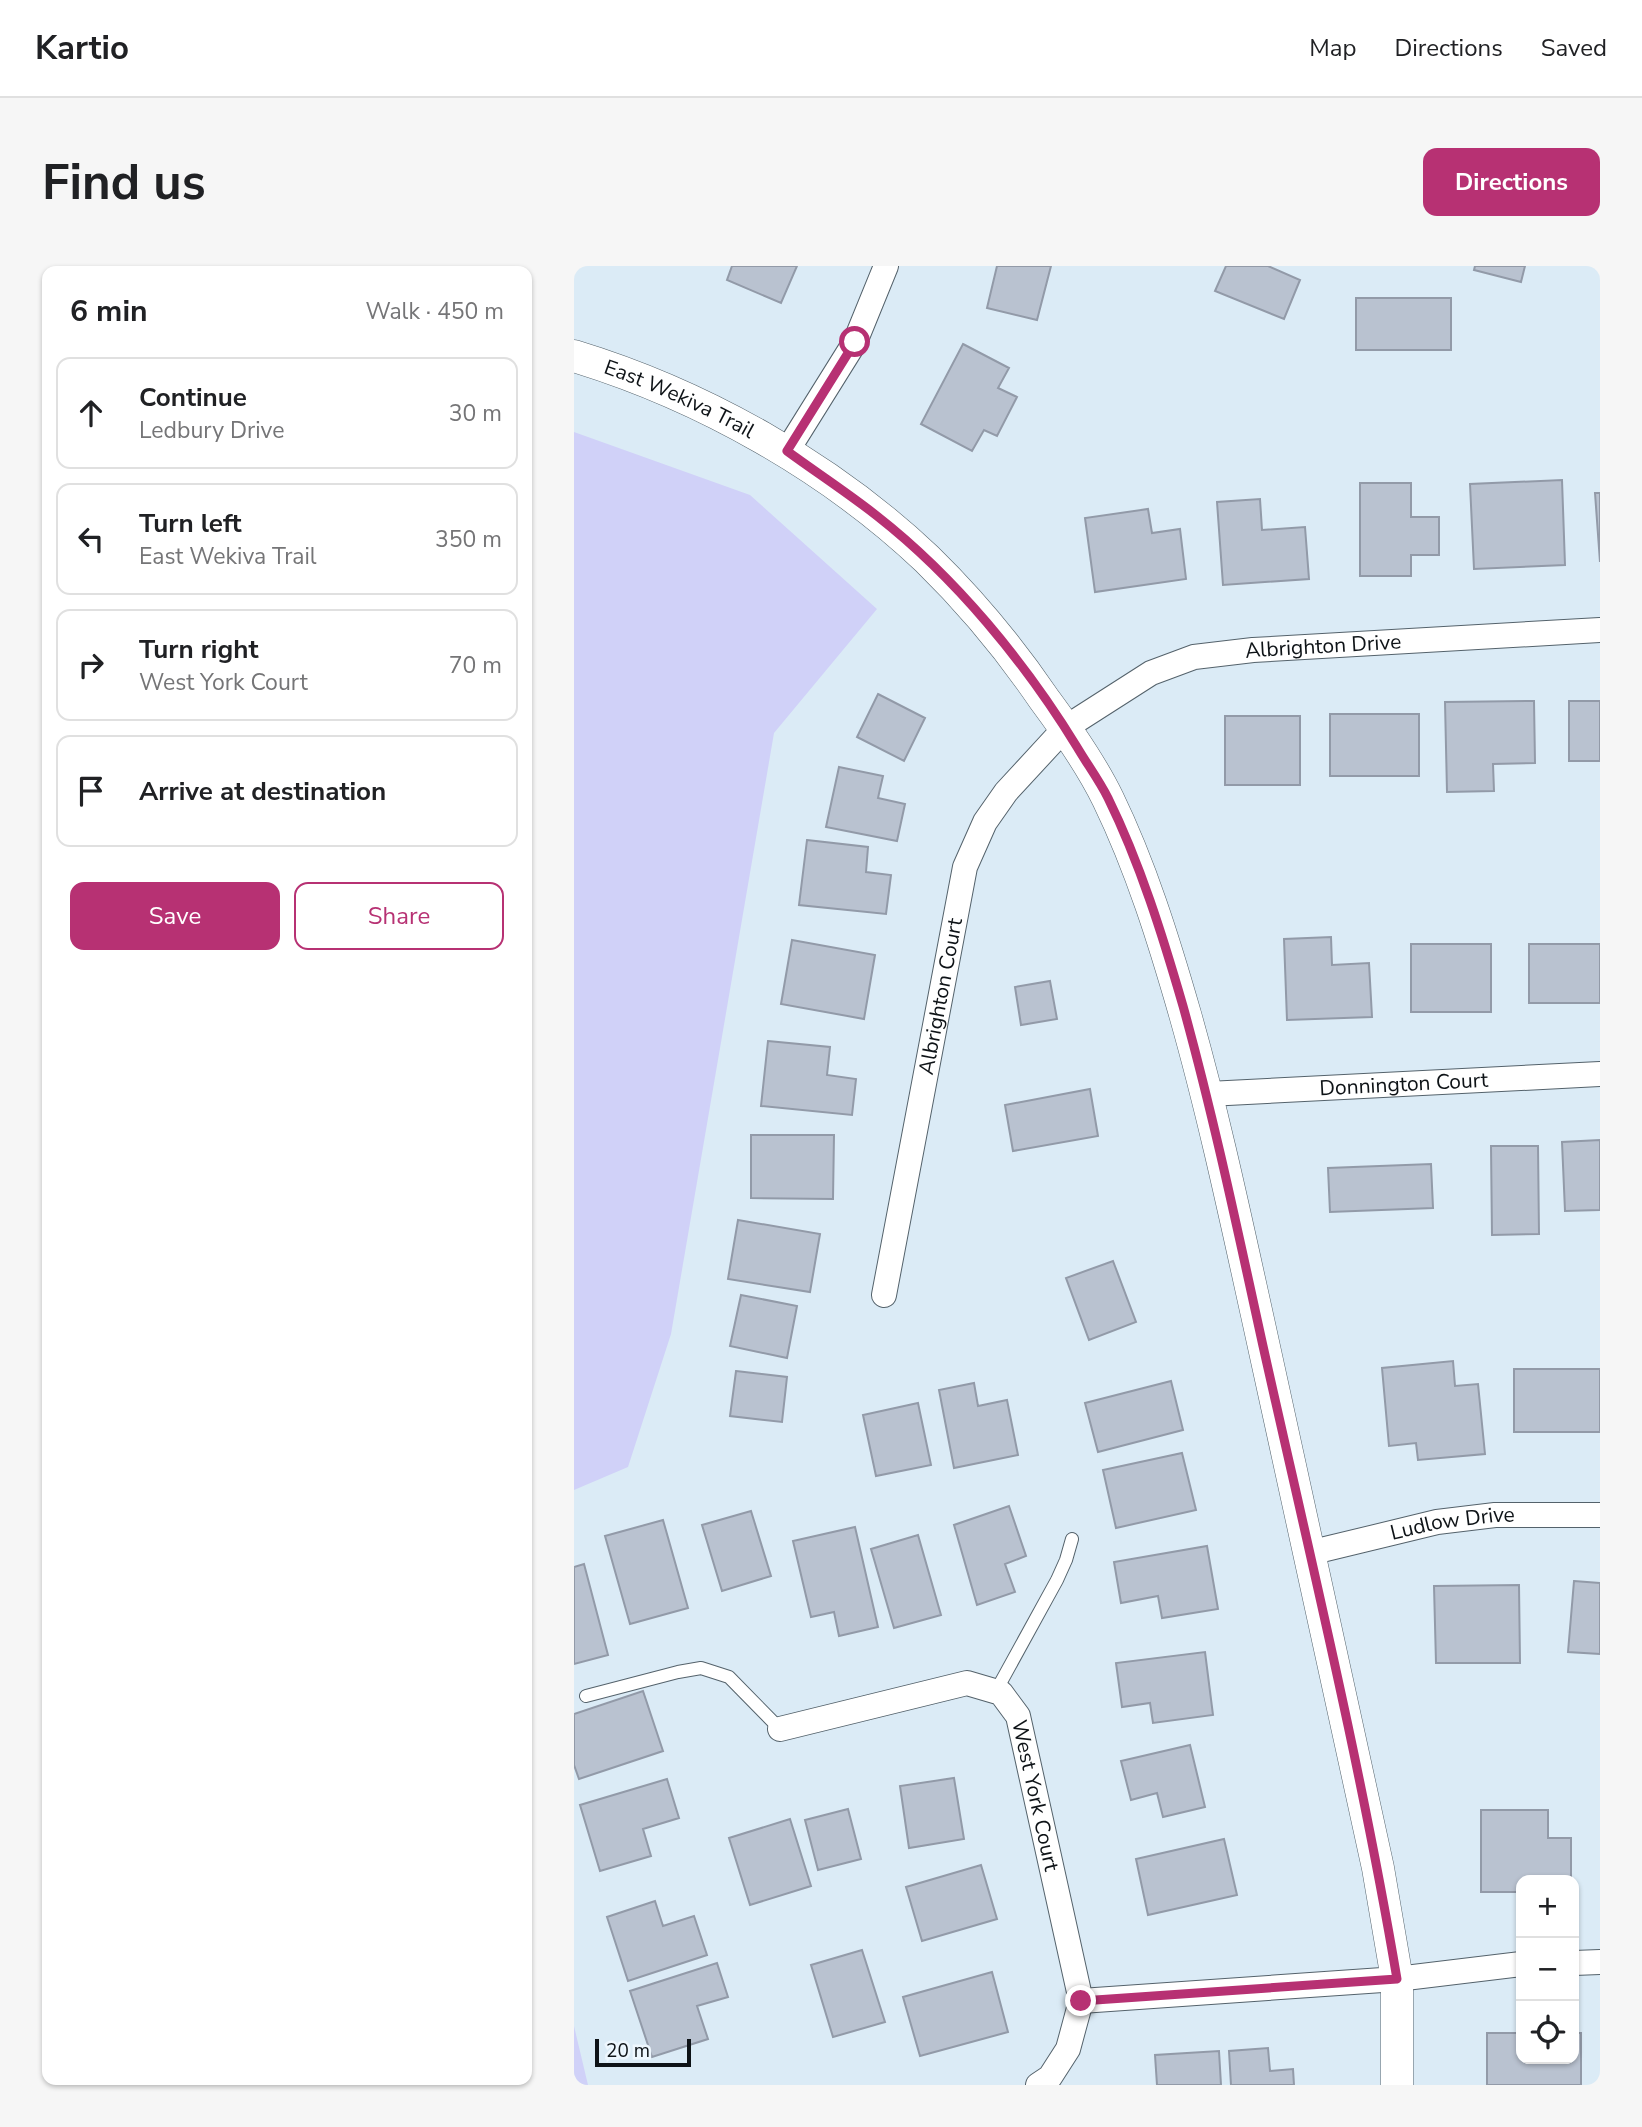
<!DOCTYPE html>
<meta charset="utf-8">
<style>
:root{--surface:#fff;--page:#f6f6f6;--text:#202124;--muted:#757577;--line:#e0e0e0;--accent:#b73173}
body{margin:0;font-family:"Nunito Sans",sans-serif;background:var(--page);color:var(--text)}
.controls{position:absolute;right:21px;bottom:21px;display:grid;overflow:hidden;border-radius:14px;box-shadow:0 2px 5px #0004}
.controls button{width:63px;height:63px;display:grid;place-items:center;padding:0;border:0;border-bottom:2px solid var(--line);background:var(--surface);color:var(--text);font:35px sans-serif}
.scale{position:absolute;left:21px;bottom:18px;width:96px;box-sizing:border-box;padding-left:7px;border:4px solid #0e1317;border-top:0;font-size:19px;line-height:24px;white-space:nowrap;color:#0e1317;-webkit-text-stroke:5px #eef7fe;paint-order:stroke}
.stop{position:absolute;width:21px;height:21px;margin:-16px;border:5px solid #b73173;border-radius:50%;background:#fff}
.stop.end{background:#b73173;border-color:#fff;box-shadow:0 2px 7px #0008}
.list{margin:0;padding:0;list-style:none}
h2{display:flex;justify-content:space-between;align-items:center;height:91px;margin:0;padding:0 28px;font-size:30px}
h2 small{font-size:23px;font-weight:400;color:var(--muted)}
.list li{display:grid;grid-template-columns:46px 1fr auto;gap:21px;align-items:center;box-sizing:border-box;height:112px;margin:0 14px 14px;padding:0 14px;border:2px solid var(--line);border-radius:14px}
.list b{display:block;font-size:26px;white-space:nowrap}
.list p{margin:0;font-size:23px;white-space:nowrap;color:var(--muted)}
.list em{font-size:23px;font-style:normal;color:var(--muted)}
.actions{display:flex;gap:14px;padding:21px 28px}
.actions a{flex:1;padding:16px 0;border:2px solid var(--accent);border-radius:14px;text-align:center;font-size:24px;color:var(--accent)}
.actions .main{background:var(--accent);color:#fff}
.icon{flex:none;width:38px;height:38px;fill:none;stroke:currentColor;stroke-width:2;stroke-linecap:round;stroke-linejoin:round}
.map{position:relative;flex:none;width:1026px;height:1819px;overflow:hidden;border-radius:14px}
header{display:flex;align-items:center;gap:42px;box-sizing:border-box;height:98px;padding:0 35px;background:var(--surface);border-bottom:2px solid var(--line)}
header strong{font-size:33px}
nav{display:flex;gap:38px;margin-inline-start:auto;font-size:24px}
.intro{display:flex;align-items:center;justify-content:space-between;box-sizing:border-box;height:168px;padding:0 42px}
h1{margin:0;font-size:49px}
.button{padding:18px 32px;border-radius:14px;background:var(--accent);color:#fff;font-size:24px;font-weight:700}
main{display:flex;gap:42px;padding:0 42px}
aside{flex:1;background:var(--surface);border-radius:14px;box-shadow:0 2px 5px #0004}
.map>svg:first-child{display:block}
.green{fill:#d0d1f8}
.building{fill:#b9c2d0;stroke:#929aa8;stroke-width:2}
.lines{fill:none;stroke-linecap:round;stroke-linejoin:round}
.service-casing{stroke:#54626b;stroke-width:14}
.minor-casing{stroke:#54626b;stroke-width:26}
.tertiary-casing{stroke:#54626b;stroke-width:33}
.service{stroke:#fff;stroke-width:12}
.minor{stroke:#fff;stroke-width:24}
.tertiary{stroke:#fff;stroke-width:32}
.route{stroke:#b73173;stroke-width:9}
.labels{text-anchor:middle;stroke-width:5;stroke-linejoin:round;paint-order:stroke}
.street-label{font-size:21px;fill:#0e1317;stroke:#eef7fe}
</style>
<header>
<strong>Kartio</strong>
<nav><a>Map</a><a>Directions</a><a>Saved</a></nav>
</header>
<div class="intro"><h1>Find us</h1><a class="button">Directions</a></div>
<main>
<aside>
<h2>6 min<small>Walk · 450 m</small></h2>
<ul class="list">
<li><svg class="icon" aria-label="ahead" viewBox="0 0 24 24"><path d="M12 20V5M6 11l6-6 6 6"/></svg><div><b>Continue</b><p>Ledbury Drive</p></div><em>30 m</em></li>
<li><svg class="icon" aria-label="left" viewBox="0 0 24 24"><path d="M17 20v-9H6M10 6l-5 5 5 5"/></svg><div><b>Turn left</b><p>East Wekiva Trail</p></div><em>350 m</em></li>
<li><svg class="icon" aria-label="right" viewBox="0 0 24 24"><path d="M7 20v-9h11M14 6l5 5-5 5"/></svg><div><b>Turn right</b><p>West York Court</p></div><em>70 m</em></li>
<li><svg class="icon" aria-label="arrive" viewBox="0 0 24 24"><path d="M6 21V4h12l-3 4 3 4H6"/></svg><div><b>Arrive at destination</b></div></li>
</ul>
<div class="actions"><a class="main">Save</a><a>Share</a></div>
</aside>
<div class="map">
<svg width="1026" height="1819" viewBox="0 0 1026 1819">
<rect width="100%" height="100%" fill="#dbebf6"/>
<!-- green -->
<path class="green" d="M 0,166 L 176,229 L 303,343 L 200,467 L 97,1068 L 54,1201 L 0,1224 Z
M 0,1760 L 14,1819 L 0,1819 Z"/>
<!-- building -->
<path class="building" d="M 158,0 L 223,0 L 207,37 L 153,14 Z
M 423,0 L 477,0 L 463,54 L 413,42 Z
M 652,0 L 694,0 L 726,14 L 710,53 L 641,25 Z
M 901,0 L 951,0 L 947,16 L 900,4 Z
M 782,32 L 877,32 L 877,84 L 782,84 Z
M 389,78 L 435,102 L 424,122 L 443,131 L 423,170 L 410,164 L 398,185 L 347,158 Z
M 988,214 L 991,299 L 900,303 L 896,218 Z
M 786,217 L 837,217 L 837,251 L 865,251 L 865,289 L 837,289 L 837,310 L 786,310 Z
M 1021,227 L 1026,227 L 1026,296 Z
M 686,233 L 688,264 L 731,261 L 735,313 L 649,319 L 643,236 Z
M 574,243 L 578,267 L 606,263 L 612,313 L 521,326 L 511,252 Z
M 304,428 L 351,452 L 330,495 L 283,471 Z
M 960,435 L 961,497 L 919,498 L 920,525 L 873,526 L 871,436 Z
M 995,435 L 1026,435 L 1026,495 L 995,495 Z
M 756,448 L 845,448 L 845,510 L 756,510 Z
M 651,450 L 726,450 L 726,519 L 651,519 Z
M 265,501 L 309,510 L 304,532 L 331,538 L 323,575 L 252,561 Z
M 233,574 L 294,581 L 292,606 L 317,609 L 312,648 L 225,639 Z
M 757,671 L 758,699 L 795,697 L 798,751 L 713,754 L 710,673 Z
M 218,674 L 301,689 L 290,753 L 207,738 Z
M 837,678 L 917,678 L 917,746 L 837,746 Z
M 955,678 L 1026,678 L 1026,737 L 955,737 Z
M 476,715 L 483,753 L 447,759 L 441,721 Z
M 194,775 L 256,781 L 253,809 L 282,813 L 278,849 L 187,840 Z
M 516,823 L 524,870 L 439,885 L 431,839 Z
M 177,869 L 260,869 L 259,933 L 177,932 Z
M 1026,874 L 1026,944 L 991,945 L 988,876 Z
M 917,880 L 964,880 L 965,968 L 918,969 Z
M 857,898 L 859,942 L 756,946 L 754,902 Z
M 164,954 L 246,968 L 236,1026 L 154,1013 Z
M 539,995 L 562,1056 L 515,1074 L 492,1012 Z
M 167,1029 L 223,1040 L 213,1092 L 156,1080 Z
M 879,1095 L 881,1120 L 904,1118 L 911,1188 L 844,1194 L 842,1177 L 815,1180 L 808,1102 Z
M 940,1103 L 1026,1103 L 1026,1166 L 940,1166 Z
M 162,1105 L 213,1111 L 208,1156 L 156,1150 Z
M 597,1115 L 609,1164 L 524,1186 L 511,1137 Z
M 400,1117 L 404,1140 L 433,1134 L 444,1189 L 380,1202 L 365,1124 Z
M 344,1137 L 357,1199 L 302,1210 L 289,1149 Z
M 608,1187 L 622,1244 L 542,1262 L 529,1204 Z
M 435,1240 L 452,1290 L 431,1298 L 441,1326 L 403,1339 L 380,1259 Z
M 177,1245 L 197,1310 L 148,1325 L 128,1259 Z
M 89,1254 L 114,1342 L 56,1358 L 31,1270 Z
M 281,1261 L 304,1361 L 265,1370 L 260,1346 L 237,1351 L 219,1275 Z
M 344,1269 L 367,1349 L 320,1362 L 297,1283 Z
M 633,1280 L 644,1343 L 588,1352 L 584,1330 L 547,1337 L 540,1296 Z
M 10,1298 L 34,1389 L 0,1398 L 0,1301 Z
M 1000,1315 L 1026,1317 L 1026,1388 L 994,1386 Z
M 945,1319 L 946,1397 L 862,1397 L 860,1320 Z
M 631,1386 L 639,1449 L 579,1457 L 576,1437 L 548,1441 L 542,1397 Z
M 69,1425 L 89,1485 L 5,1513 L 0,1499 L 0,1448 Z
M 616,1479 L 631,1541 L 589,1551 L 583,1527 L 557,1534 L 547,1495 Z
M 380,1512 L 390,1573 L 335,1582 L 326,1520 Z
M 93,1513 L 105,1552 L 69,1563 L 77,1590 L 26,1605 L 6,1539 Z
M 274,1543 L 287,1593 L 244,1604 L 231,1554 Z
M 907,1544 L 974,1544 L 974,1572 L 997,1572 L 997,1614 L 947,1614 L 947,1626 L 907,1626 Z
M 216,1553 L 237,1620 L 176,1639 L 155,1572 Z
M 650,1573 L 663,1629 L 574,1649 L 562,1593 Z
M 407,1599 L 423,1653 L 348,1675 L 332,1621 Z
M 81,1635 L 89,1660 L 120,1650 L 133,1689 L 54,1715 L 33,1651 Z
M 288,1684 L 311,1756 L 259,1771 L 237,1699 Z
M 143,1697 L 154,1731 L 123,1740 L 134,1773 L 78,1791 L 56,1725 Z
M 418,1706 L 434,1766 L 346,1790 L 329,1731 Z
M 913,1767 L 947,1767 L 947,1793 L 1000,1793 L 1000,1767 L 1007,1767 L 1007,1819 L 913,1819 Z
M 694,1782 L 696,1805 L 719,1803 L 720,1819 L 657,1819 L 655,1785 Z
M 645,1785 L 647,1819 L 583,1819 L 581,1789 Z"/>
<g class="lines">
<defs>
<path id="service" d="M 422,1425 L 483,1314 L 492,1294 L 498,1273
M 12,1430 L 104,1406 L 127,1402 L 155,1411 L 206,1463"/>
<g id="minor">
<path d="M 213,185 L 281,76 L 312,0"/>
<path id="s1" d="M 634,828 L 1026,808"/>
<path id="s2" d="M 310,1029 L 391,601 L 411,556 L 432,526 L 491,462 L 577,407 L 620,391 L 679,384 L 1026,364"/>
<path id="s3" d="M 735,1287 L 863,1256 L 921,1249 L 1026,1249"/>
<path id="s4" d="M 206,1463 L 393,1417 L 427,1427 L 444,1450 L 507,1735 L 494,1783 L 476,1811 L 464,1819"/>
<path d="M 1000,1697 L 1026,1696"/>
<path d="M 507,1735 L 823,1713 L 947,1698"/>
</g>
<g id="tertiary">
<path id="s5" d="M 0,90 C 128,129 256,201 353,293 C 396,335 436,383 470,433 C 493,464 517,498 534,533 C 567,601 590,675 611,748 C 640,850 662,954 685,1058 C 725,1240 766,1421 804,1602 L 823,1713 L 823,1819"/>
</g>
</defs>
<!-- service casing -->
<use href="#service" class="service-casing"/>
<!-- minor casing -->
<use href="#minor" class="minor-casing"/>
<!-- tertiary casing -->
<use href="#tertiary" class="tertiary-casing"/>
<!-- service -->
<use href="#service" class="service"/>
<!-- minor -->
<use href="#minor" class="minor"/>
<!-- tertiary -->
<use href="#tertiary" class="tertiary"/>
</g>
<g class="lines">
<!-- route -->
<path class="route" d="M 281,76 L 213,185 C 243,207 274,227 303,250 C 381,311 451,396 503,481 C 513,498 525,514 534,532 C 566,597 589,671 609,740 C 640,852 664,966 689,1080 C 736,1290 787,1500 823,1713 L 507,1735"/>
</g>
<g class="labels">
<!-- street labels -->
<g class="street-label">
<text dy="7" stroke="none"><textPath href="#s5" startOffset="114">East Wekiva Trail</textPath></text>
<text dy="7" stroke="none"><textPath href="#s2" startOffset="886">Albrighton Drive</textPath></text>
<text dy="7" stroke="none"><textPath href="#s2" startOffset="304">Albrighton Court</textPath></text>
<text dy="7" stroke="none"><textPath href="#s1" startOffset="196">Donnington Court</textPath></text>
<text dy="7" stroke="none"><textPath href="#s3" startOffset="147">Ludlow Drive</textPath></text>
<text dy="7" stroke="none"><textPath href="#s4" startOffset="338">West York Court</textPath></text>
</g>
</g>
</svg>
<div class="controls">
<button>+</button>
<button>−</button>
<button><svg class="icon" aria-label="locate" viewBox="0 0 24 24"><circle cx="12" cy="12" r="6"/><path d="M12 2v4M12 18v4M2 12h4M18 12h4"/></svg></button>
</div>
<div class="scale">20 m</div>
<div class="stop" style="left:281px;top:76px"></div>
<div class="stop end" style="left:507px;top:1735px"></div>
</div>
</main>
